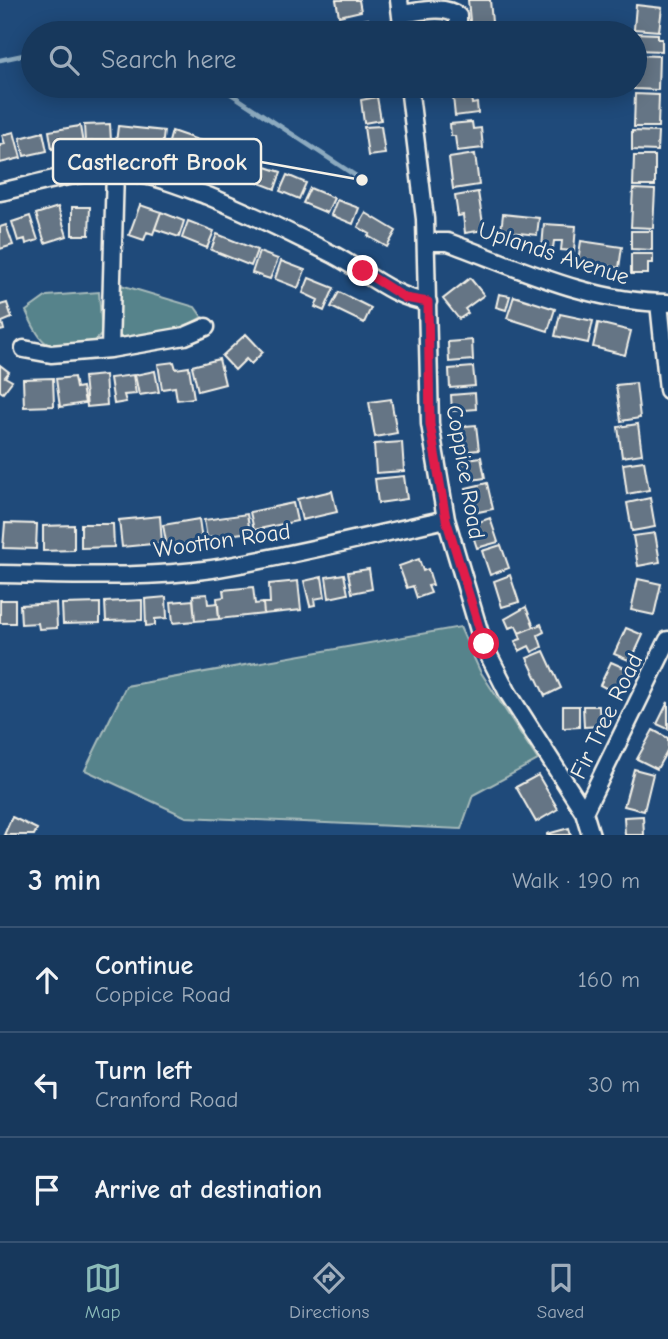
<!DOCTYPE html>
<meta charset="utf-8">
<style>
:root{--surface:#17385c;--page:#244365;--text:#f1f3f6;--muted:#9eacbb;--line:#365272;--accent:#8bbbb9}
body{margin:0;font-family:"Comic Neue",sans-serif;background:var(--page);color:var(--text)}
.stop{position:absolute;width:21px;height:21px;margin:-16px;border:5px solid #e11d48;border-radius:50%;background:#fff}
.stop.end{background:#e11d48;border-color:#fff;box-shadow:0 2px 7px #0008}
.list{margin:0;padding:0;list-style:none}
h2{display:flex;justify-content:space-between;align-items:center;height:91px;margin:0;padding:0 28px;font-size:30px}
h2 small{font-size:23px;font-weight:400;color:var(--muted)}
.list li{display:grid;grid-template-columns:46px 1fr auto;gap:21px;align-items:center;box-sizing:border-box;height:105px;padding:0 28px;border-top:2px solid var(--line)}
.list b{display:block;font-size:26px;white-space:nowrap}
.list p{margin:0;font-size:23px;white-space:nowrap;color:var(--muted)}
.list em{font-size:23px;font-style:normal;color:var(--muted)}
.icon{flex:none;width:38px;height:38px;fill:none;stroke:currentColor;stroke-width:2;stroke-linecap:round;stroke-linejoin:round}
.map{position:relative;flex:none;width:668px;height:835px;overflow:hidden}
.search{position:absolute;background:var(--surface);box-shadow:0 4px 18px #0003;left:21px;right:21px;top:21px;height:77px;display:flex;align-items:center;gap:18px;box-sizing:border-box;padding:0 24px;border-radius:38px;color:var(--muted);font-size:26px}
.sheet{height:406px;background:var(--surface)}
nav{display:flex;justify-content:space-around;align-items:center;box-sizing:border-box;height:98px;border-top:2px solid var(--line);background:var(--surface);font-size:19px;color:var(--muted)}
nav a{display:grid;justify-items:center;gap:4px}
nav .on{color:var(--accent)}
.map>svg:first-child{display:block}
.green{fill:#57838b;stroke:#a6baba;stroke-width:2}
.lines{fill:none;stroke-linecap:round;stroke-linejoin:round}
.stream{stroke:#8caabf;stroke-width:4.5}
.building{fill:#657585;stroke:#f4f1e8;stroke-width:2}
.minor-casing{stroke:#f4f1e8;stroke-width:21}
.minor{stroke:#1f4a7a;stroke-width:16}
.route{stroke:#e11d48;stroke-width:9}
.labels{text-anchor:middle;stroke-width:6;stroke-linejoin:round;paint-order:stroke}
.street-label{font-size:23px;fill:#f4f1e8;stroke:#1f4a7a}
.leader{fill:none;stroke:#f4f1e8;stroke-width:2.5}
.callout-dot{fill:#f4f1e8;stroke:#1f4a7a;stroke-width:2.5}
.callout{fill:#1f4a7a;stroke:#f4f1e8;stroke-width:2.5}
.callout-label{font-size:24px;text-anchor:middle;font-weight:bold;fill:#f4f1e8}
</style>
<div class="map">
<svg width="668" height="835" viewBox="0 0 668 835">
<rect width="100%" height="100%" fill="#1f4a7a"/>
<filter id="ink" filterUnits="userSpaceOnUse"><feTurbulence type="fractalNoise" baseFrequency=".0143" numOctaves="2"/><feDisplacementMap in="SourceGraphic" scale="14" xChannelSelector="R" yChannelSelector="G"/><feConvolveMatrix kernelMatrix="1 2 1 2 8 2 1 2 1" color-interpolation-filters="sRGB"/></filter>
<g filter="url(#ink)">
<!-- green -->
<path class="green" d="M 121,285 L 195,307 L 202,317 L 181,329 L 123,340 L 117,333 Z
M 99,292 L 102,334 L 95,341 C 49,347 47,357 26,311 L 47,296 Z
M 460,627 L 480,671 L 538,760 L 473,795 L 461,829 L 186,817 L 85,770 L 126,686 Z"/>
<g class="lines">
<!-- stream -->
<path class="stream" d="M 0,60 L 33,53
M 219,86 L 362,180"/>
</g>
<!-- building -->
<path class="building" d="M 336,0 L 359,0 L 361,11 L 339,16 Z
M 468,0 L 490,0 L 493,33 L 455,33 L 471,31 Z
M 636,5 L 662,8 L 659,31 L 634,29 Z
M 368,19 L 370,31 L 367,33 L 345,33 L 343,24 Z
M 634,33 L 658,34 L 658,39 L 662,39 L 662,51 L 635,50 Z
M 635,55 L 659,56 L 658,90 L 634,89 Z
M 363,86 L 376,86 L 377,90 L 364,92 Z
M 474,86 L 475,94 L 471,95 L 472,104 L 477,103 L 478,113 L 455,116 L 452,87 Z
M 635,94 L 659,95 L 658,127 L 634,127 Z
M 377,97 L 381,120 L 364,123 L 361,100 Z
M 472,122 L 473,129 L 481,128 L 483,148 L 457,151 L 455,136 L 451,136 L 450,124 Z
M 110,124 L 111,141 L 85,142 L 84,125 Z
M 80,126 L 83,144 L 52,149 L 49,131 Z
M 118,126 L 164,131 L 162,149 L 116,143 Z
M 381,126 L 385,154 L 368,156 L 364,127 Z
M 172,131 L 213,145 L 207,162 L 167,149 Z
M 632,131 L 658,132 L 657,151 L 632,150 Z
M 14,132 L 21,158 L 0,163 L 0,145 L 5,144 L 2,135 Z
M 43,132 L 47,151 L 24,156 L 20,138 Z
M 475,154 L 479,185 L 453,189 L 449,158 Z
M 634,156 L 655,156 L 655,186 L 633,186 Z
M 260,165 L 281,172 L 275,189 L 254,181 Z
M 287,175 L 306,183 L 299,199 L 280,191 Z
M 310,188 L 334,198 L 327,213 L 303,203 Z
M 633,189 L 655,190 L 653,228 L 631,227 Z
M 478,192 L 484,230 L 465,233 L 463,215 L 458,216 L 455,196 Z
M 337,200 L 359,208 L 353,224 L 331,215 Z
M 140,205 L 161,212 L 153,234 L 147,232 L 144,240 L 129,235 Z
M 58,207 L 67,236 L 45,243 L 36,214 Z
M 72,207 L 90,207 L 89,235 L 72,235 Z
M 161,212 L 184,221 L 179,237 L 155,229 Z
M 366,213 L 396,231 L 387,247 L 368,236 L 370,234 L 358,227 Z
M 503,214 L 539,218 L 537,235 L 501,231 Z
M 30,216 L 38,240 L 26,244 L 25,239 L 18,241 L 12,222 Z
M 188,221 L 214,231 L 207,248 L 182,238 Z
M 544,224 L 576,226 L 574,251 L 561,250 L 562,241 L 554,241 L 553,248 L 542,248 Z
M 6,225 L 13,245 L 0,249 L 0,227 Z
M 631,231 L 652,231 L 652,250 L 631,249 Z
M 217,234 L 257,250 L 251,266 L 211,250 Z
M 581,241 L 622,247 L 619,268 L 578,261 Z
M 259,252 L 278,259 L 270,279 L 252,273 Z
M 631,254 L 653,254 L 653,263 L 648,263 L 648,274 L 631,274 Z
M 281,261 L 305,270 L 298,288 L 275,279 Z
M 309,278 L 334,288 L 324,311 L 315,307 L 318,300 L 303,293 Z
M 470,278 L 484,295 L 465,309 L 468,313 L 459,319 L 443,299 Z
M 339,292 L 371,308 L 364,323 L 331,307 Z
M 499,294 L 510,296 L 506,310 L 496,307 Z
M 514,296 L 555,309 L 548,331 L 507,318 Z
M 7,303 L 12,318 L 2,322 L 4,330 L 0,331 L 0,305 Z
M 560,314 L 593,321 L 588,343 L 555,336 Z
M 598,323 L 631,331 L 625,355 L 593,347 Z
M 246,334 L 263,352 L 251,364 L 246,359 L 235,370 L 222,356 Z
M 472,340 L 473,360 L 449,362 L 448,342 Z
M 219,359 L 225,384 L 198,391 L 192,366 Z
M 174,362 L 176,369 L 189,367 L 194,398 L 177,400 L 175,387 L 162,389 L 158,364 Z
M 0,365 L 9,372 L 5,377 L 12,381 L 3,393 L 0,391 Z
M 473,367 L 475,386 L 450,388 L 449,369 Z
M 155,371 L 159,392 L 139,395 L 135,375 Z
M 105,375 L 107,405 L 87,407 L 84,377 Z
M 133,375 L 136,394 L 124,395 L 126,402 L 114,404 L 110,378 Z
M 74,377 L 76,388 L 82,387 L 85,403 L 60,407 L 56,379 Z
M 53,378 L 54,406 L 24,407 L 23,379 Z
M 636,383 L 640,418 L 621,421 L 616,385 Z
M 475,393 L 476,409 L 452,411 L 451,395 Z
M 391,399 L 397,433 L 375,437 L 369,402 Z
M 638,424 L 642,454 L 622,457 L 618,427 Z
M 476,425 L 479,450 L 457,452 L 454,427 Z
M 402,442 L 404,471 L 376,473 L 374,444 Z
M 481,457 L 485,478 L 465,481 L 461,460 Z
M 644,461 L 649,490 L 627,494 L 623,464 Z
M 404,476 L 407,499 L 378,503 L 375,479 Z
M 487,483 L 493,509 L 478,512 L 476,503 L 470,504 L 466,488 Z
M 332,491 L 337,512 L 302,520 L 297,499 Z
M 650,498 L 655,527 L 632,531 L 627,503 Z
M 293,503 L 297,521 L 254,530 L 250,512 Z
M 247,514 L 250,532 L 207,538 L 204,520 Z
M 160,516 L 162,543 L 122,547 L 119,520 Z
M 490,518 L 498,542 L 477,548 L 474,539 L 477,537 L 473,524 Z
M 199,519 L 202,541 L 167,547 L 163,525 Z
M 5,523 L 37,524 L 36,549 L 3,548 Z
M 81,524 L 113,524 L 114,547 L 81,548 Z
M 74,525 L 74,550 L 43,551 L 43,526 Z
M 655,533 L 660,562 L 638,566 L 633,536 Z
M 501,545 L 509,568 L 490,575 L 482,551 Z
M 419,559 L 423,571 L 428,569 L 433,585 L 428,586 L 431,593 L 417,598 L 413,586 L 407,588 L 399,566 Z
M 369,569 L 372,589 L 352,593 L 348,572 Z
M 344,574 L 348,594 L 329,598 L 326,577 Z
M 510,575 L 519,602 L 502,607 L 494,581 Z
M 322,577 L 325,597 L 314,599 L 315,605 L 310,606 L 304,581 Z
M 638,579 L 661,584 L 654,615 L 631,610 Z
M 298,581 L 301,610 L 264,614 L 263,603 L 270,603 L 269,584 Z
M 253,587 L 255,604 L 263,603 L 264,614 L 219,619 L 217,598 L 224,597 L 223,590 Z
M 207,594 L 208,604 L 218,603 L 219,619 L 195,621 L 193,595 Z
M 166,597 L 167,618 L 155,619 L 155,625 L 146,626 L 145,599 Z
M 0,600 L 15,600 L 15,623 L 0,623 Z
M 142,600 L 142,620 L 106,621 L 105,602 Z
M 193,600 L 195,621 L 173,623 L 171,602 Z
M 56,603 L 57,628 L 39,629 L 38,623 L 21,624 L 20,605 Z
M 100,603 L 100,623 L 63,624 L 62,604 Z
M 526,607 L 534,627 L 519,633 L 516,626 L 509,628 L 505,619 Z
M 541,624 L 544,632 L 538,635 L 542,647 L 532,652 L 529,646 L 519,651 L 515,641 L 521,639 L 519,633 Z
M 626,628 L 643,635 L 631,661 L 614,654 Z
M 544,651 L 561,688 L 545,696 L 527,658 Z
M 611,662 L 627,669 L 615,693 L 600,685 Z
M 668,702 L 668,729 L 657,724 Z
M 563,706 L 579,706 L 579,727 L 563,728 Z
M 583,706 L 599,706 L 600,726 L 584,727 Z
M 653,730 L 668,738 L 668,749 L 657,769 L 637,759 Z
M 634,769 L 653,774 L 644,811 L 624,806 Z
M 538,775 L 558,809 L 536,822 L 516,787 Z
M 643,816 L 644,835 L 625,835 L 624,817 Z
M 12,817 L 37,829 L 34,835 L 4,835 Z
M 569,828 L 571,835 L 547,835 L 547,834 Z"/>
<g class="lines">
<defs>
<path id="minor" d="M 399,0 L 403,33
M 401,14 C 418,12 444,4 458,16 L 458,29 L 454,33
M 409,86 L 425,219 L 430,424 L 446,519 L 483,644 L 508,693 L 584,812 L 591,835
M 0,192 C 37,184 77,171 115,171 C 148,172 178,185 208,196 C 252,214 291,233 334,255 C 364,271 394,298 428,302
M 426,242 L 448,242 C 519,268 591,303 668,303
M 659,303 L 668,390
M 24,349 L 51,354 L 110,349 L 185,336 L 206,327
M 110,349 L 115,171
M 0,574 C 71,575 142,579 212,569 C 291,556 369,536 446,519
M 584,812 L 668,640"/>
</defs>
<!-- minor casing -->
<use href="#minor" class="minor-casing"/>
<!-- minor -->
<use href="#minor" class="minor"/>
</g>
</g>
<g class="lines" filter="url(#ink)">
<!-- route -->
<path class="route" d="M 363,271 L 405,298 L 428,302 L 430,424 L 446,519 L 484,644"/>
</g>
<g class="labels">
<!-- street labels -->
<g class="street-label">
<text transform="translate(554 253) rotate(18)" y="8">Uplands Avenue</text>
<text transform="translate(466 472) rotate(80)" y="8">Coppice Road</text>
<text transform="translate(222 540) rotate(-8)" y="8">Wootton Road</text>
<text transform="translate(606 716) rotate(-64)" y="8">Fir Tree Road</text>
</g>
</g>
<!-- callouts -->
<path class="leader" d="M362 180L261 162"/>
<circle class="callout-dot" cx="362" cy="180" r="7"/>
<rect class="callout" x="53" y="139" width="208" height="45" rx="7"/>
<g class="callout-label">
<text x="157" y="170">Castlecroft Brook</text>
</g>
</svg>
<div class="stop" style="left:484px;top:644px"></div>
<div class="stop end" style="left:363px;top:271px"></div>
<div class="search"><svg class="icon" aria-label="search" viewBox="0 0 24 24"><circle cx="10" cy="10" r="6"/><path d="M15 15l6 6"/></svg>Search here</div>
</div>
<section class="sheet">
<h2>3 min<small>Walk · 190 m</small></h2>
<ul class="list">
<li><svg class="icon" aria-label="ahead" viewBox="0 0 24 24"><path d="M12 20V5M6 11l6-6 6 6"/></svg><div><b>Continue</b><p>Coppice Road</p></div><em>160 m</em></li>
<li><svg class="icon" aria-label="left" viewBox="0 0 24 24"><path d="M17 20v-9H6M10 6l-5 5 5 5"/></svg><div><b>Turn left</b><p>Cranford Road</p></div><em>30 m</em></li>
<li><svg class="icon" aria-label="arrive" viewBox="0 0 24 24"><path d="M6 21V4h12l-3 4 3 4H6"/></svg><div><b>Arrive at destination</b></div></li>
</ul>
</section>
<nav>
<a class="on"><svg class="icon" aria-label="map" viewBox="0 0 24 24"><path d="M3 6l6-2 6 2 6-2v14l-6 2-6-2-6 2zM9 4v14M15 6v14"/></svg>Map</a>
<a><svg class="icon" aria-label="directions" viewBox="0 0 24 24"><path d="M12 3l9 9-9 9-9-9zM9 14v-3h6M13 9l2 2-2 2"/></svg>Directions</a>
<a><svg class="icon" aria-label="saved" viewBox="0 0 24 24"><path d="M7 4h10v16l-5-4-5 4z"/></svg>Saved</a>
</nav>
